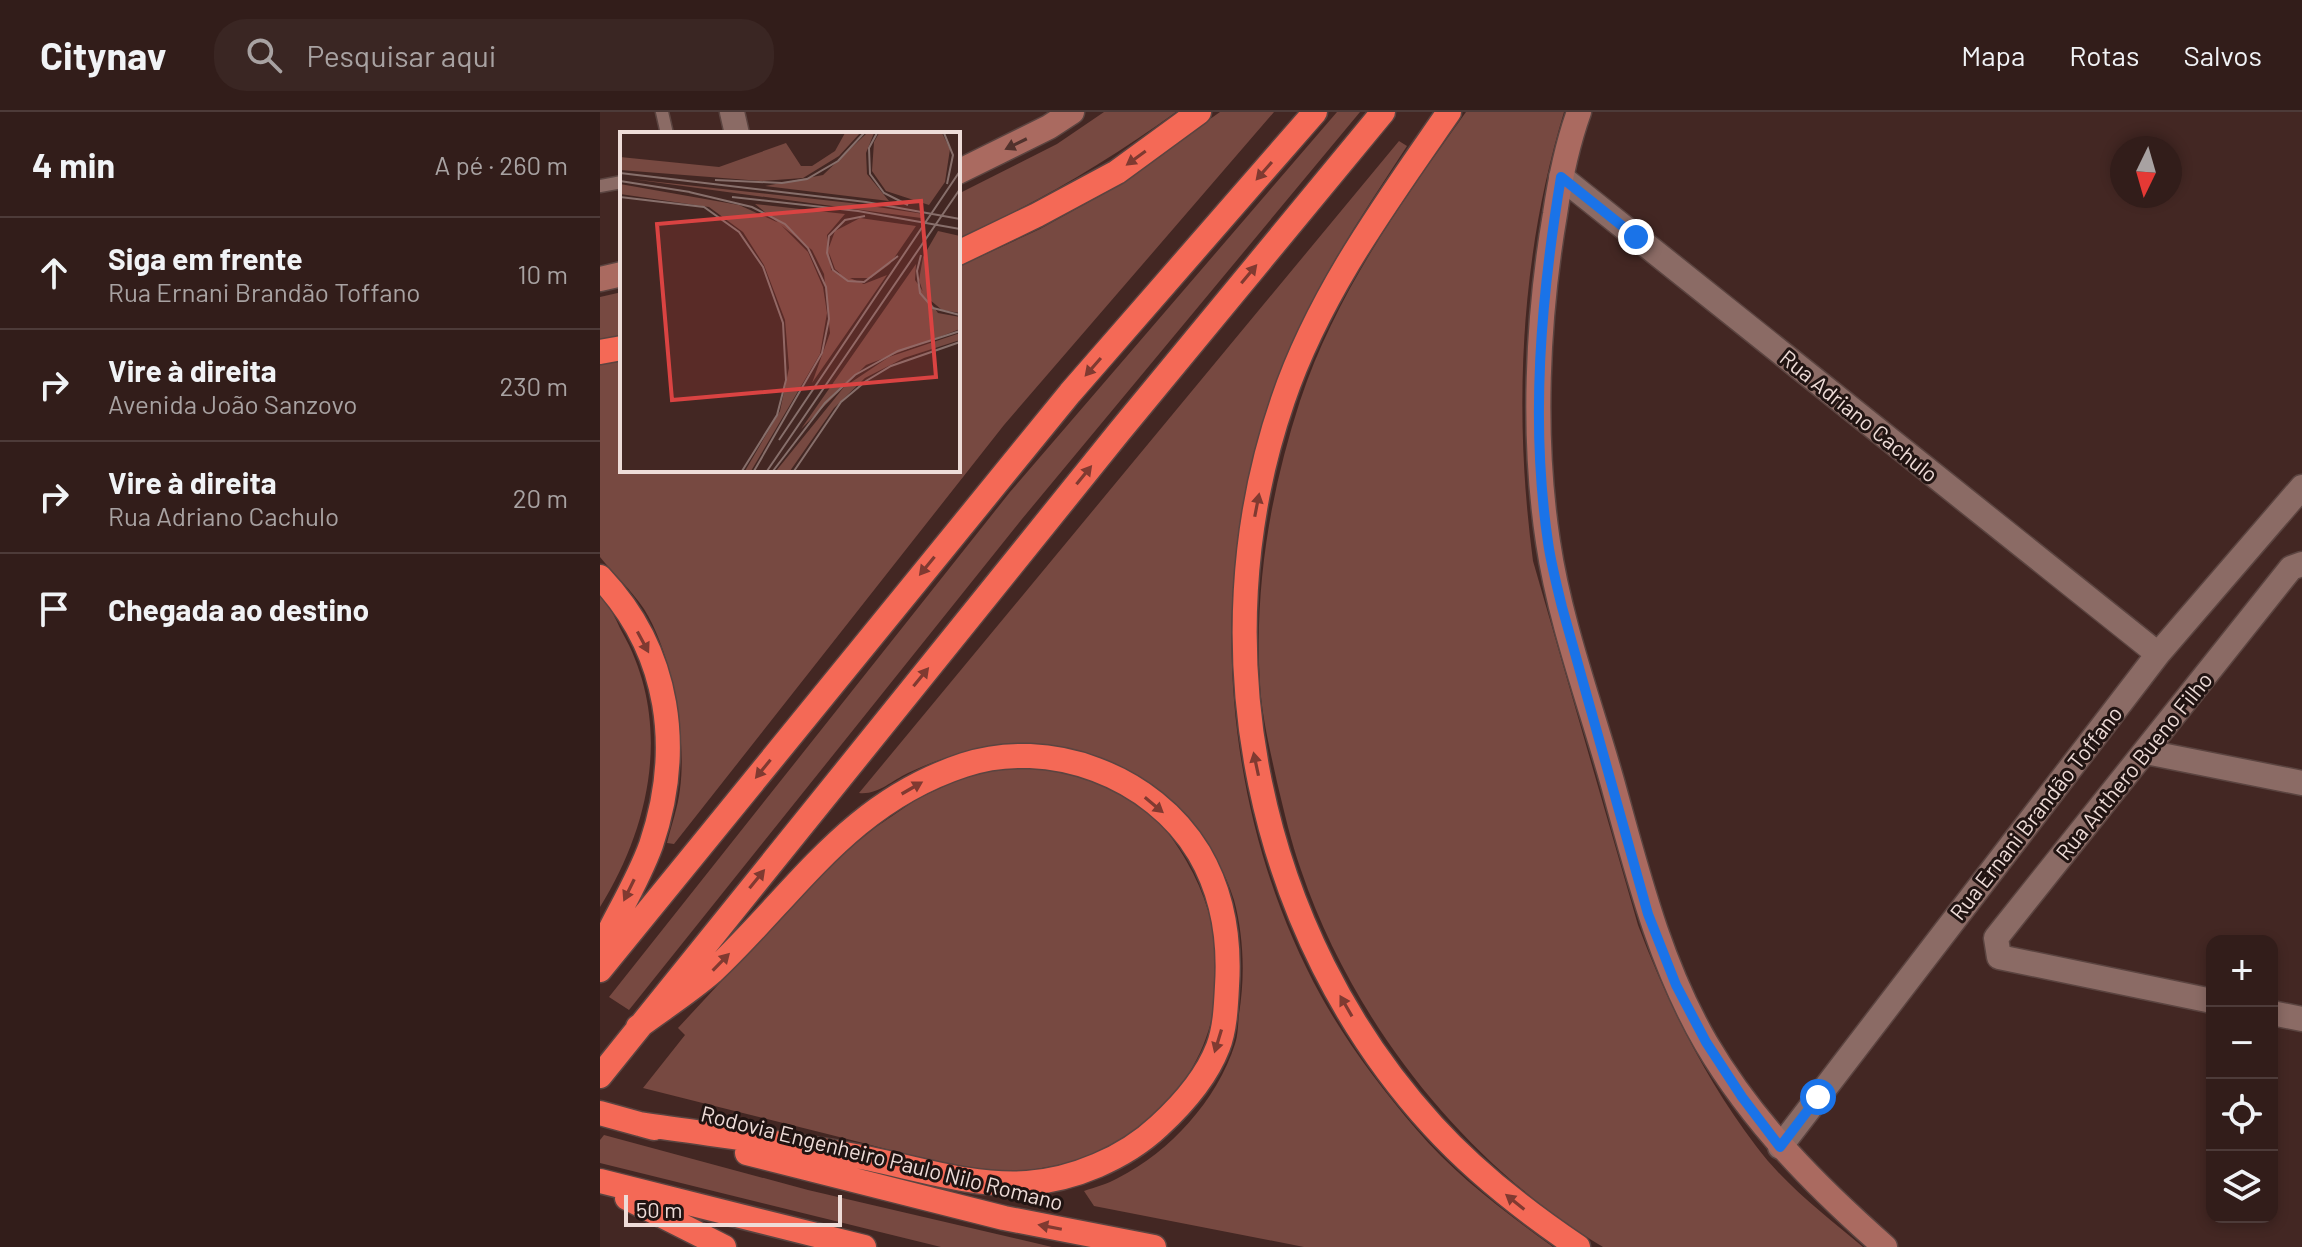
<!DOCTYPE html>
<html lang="pt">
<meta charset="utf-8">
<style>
:root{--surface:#321d1a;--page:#3a2623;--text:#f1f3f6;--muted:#a8a2a2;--line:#4d3b39}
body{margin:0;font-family:Barlow,sans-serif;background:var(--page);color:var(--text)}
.controls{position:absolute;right:24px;bottom:24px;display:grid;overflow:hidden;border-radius:16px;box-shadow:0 4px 12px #0003}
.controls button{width:72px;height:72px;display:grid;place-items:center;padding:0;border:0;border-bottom:2px solid var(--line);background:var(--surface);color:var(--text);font:40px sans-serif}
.compass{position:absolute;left:1510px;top:24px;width:72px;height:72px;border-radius:50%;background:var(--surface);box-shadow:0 4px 12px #0003;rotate:185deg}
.scale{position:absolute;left:24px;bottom:20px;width:218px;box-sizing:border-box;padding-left:8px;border:4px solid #eedcd8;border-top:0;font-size:22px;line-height:28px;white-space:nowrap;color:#eedcd8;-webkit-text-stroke:6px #211412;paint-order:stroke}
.stop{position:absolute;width:24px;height:24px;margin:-18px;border:6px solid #1a73e8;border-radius:50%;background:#fff}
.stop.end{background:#1a73e8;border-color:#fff;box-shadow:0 2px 8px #0008}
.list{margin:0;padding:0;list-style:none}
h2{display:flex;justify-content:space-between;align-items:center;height:104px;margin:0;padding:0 32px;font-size:34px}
h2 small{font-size:26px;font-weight:400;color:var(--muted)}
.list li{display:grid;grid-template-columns:52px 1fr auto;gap:24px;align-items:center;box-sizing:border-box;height:112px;padding:0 32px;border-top:2px solid var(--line)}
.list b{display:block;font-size:30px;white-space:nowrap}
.list p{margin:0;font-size:26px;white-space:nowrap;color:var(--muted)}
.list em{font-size:26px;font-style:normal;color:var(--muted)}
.icon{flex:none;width:44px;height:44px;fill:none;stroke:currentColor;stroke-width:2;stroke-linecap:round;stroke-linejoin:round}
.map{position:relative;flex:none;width:1702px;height:1135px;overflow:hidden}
header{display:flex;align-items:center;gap:48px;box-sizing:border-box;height:112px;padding:0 40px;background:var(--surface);border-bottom:2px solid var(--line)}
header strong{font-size:38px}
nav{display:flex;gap:44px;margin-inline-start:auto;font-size:28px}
.search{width:560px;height:72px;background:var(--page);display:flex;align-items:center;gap:20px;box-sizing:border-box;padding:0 28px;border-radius:32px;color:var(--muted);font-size:30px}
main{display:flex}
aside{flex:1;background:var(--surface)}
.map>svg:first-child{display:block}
.green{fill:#774941}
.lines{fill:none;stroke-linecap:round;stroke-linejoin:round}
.service-casing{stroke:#5b4440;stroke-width:15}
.minor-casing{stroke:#5b4440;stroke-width:27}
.secondary-casing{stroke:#5b4440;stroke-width:27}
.motorway-casing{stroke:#5b4440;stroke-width:27}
.service{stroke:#8b6b65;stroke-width:12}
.minor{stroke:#8b6b65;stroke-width:24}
.secondary{stroke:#aa6a60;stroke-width:24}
.motorway{stroke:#f46956;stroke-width:24}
.oneway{fill:#51322d}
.oneway2{fill:#803a31}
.route{stroke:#1a73e8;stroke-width:10}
.labels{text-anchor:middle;stroke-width:6;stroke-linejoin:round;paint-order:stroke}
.street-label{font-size:22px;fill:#eedcd8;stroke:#211412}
.inset-road{fill:none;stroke:#876f6b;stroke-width:2}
.view{fill:#da4342;fill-opacity:0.15;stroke:#da4342;stroke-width:4}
.inset-edge{fill:none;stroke:#eedcd8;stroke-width:4}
</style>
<header>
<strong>Citynav</strong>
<div class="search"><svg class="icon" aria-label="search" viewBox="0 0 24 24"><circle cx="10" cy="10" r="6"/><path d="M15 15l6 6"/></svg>Pesquisar aqui</div>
<nav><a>Mapa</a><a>Rotas</a><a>Salvos</a></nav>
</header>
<main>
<aside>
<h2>4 min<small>A pé · 260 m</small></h2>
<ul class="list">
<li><svg class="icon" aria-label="ahead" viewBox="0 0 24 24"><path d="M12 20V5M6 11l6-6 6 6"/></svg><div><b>Siga em frente</b><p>Rua Ernani Brandão Toffano</p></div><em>10 m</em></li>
<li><svg class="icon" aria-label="right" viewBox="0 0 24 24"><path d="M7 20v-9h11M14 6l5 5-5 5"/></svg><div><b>Vire à direita</b><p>Avenida João Sanzovo</p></div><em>230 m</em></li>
<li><svg class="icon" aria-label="right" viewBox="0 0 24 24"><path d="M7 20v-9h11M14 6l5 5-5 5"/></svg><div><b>Vire à direita</b><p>Rua Adriano Cachulo</p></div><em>20 m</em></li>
<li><svg class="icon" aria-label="arrive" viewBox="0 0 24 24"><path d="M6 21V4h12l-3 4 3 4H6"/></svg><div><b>Chegada ao destino</b></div></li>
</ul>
</aside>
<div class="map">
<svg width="1702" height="1135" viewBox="0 0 1702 1135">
<rect width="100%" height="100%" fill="#432723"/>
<!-- green -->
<path class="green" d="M 504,0 L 576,0 C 507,50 435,92 358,127 L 358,82 L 457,32 Z
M 620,0 L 674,0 L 404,313 L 74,732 L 67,731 C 71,714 78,695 80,677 C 87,626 72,541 44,497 C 32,479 14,462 0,445 L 0,253 L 22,249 L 22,358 L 358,358 L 358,155 L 440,117 L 505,81 Z
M 737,0 L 760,0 L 422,407 L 29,898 L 9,885 L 410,380 Z
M 866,0 L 964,0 C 920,145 913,299 933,449 L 1038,813 C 1067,891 1106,968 1156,1034 C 1185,1073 1226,1104 1263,1135 L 1003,1135 C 865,1052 753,911 701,758 C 691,730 684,699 677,670 C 670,638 662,605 660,573 C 654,476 670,381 700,289 C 736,181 801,91 866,0 Z
M 799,29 L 807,34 C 756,112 705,188 674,276 C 604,470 621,702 721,884 C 747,931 781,976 816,1017 C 855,1063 905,1100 953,1135 L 704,1135 L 494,1094 L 484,1079 C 495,1075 508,1072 518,1066 C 570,1040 617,988 635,932 C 638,923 638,912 639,902 C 645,865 644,825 634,788 C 616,727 556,664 496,645 C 431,625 368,632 308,661 C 291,669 278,683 259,681 Z
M 22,180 L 22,223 L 0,227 L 0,185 Z
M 0,483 C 10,493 16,508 22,520 C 72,608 52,712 0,795 Z
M 411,654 C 449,655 488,663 522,681 C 554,697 577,730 593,761 C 662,898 578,1043 427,1058 C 373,1064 319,1045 267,1032 C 192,1013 118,995 43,976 L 85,923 L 78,916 L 232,750 L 276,715 L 317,687 L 360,667 Z
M 4,1023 L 208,1078 L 452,1135 L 341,1135 L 0,1051 L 0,1028 Z"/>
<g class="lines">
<defs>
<path id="service" d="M 62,0 L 67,22
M 0,74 L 22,70"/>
<path id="minor" d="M 132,0 L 137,22
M 961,65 L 1558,542
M 1546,640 L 1702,671
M 1612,889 L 1399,845 L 1396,826 L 1691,456 L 1702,452
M 1672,901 L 1702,907
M 1180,1035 L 1558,542 L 1702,375"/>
<path id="secondary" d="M 979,0 C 967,33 960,68 955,102 C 937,207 932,325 948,430 C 960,511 990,591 1012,669 C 1037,759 1059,850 1106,931 C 1153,1011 1216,1074 1285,1135
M 358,60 L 449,15 L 472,0
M 0,167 L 22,162"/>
<path id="motorway" d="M 849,0 C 786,91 719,182 683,288 C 598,534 657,822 833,1014 C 876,1061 926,1100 978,1135
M 358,141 L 437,103 L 517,60 L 599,0
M 0,240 L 22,236
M 0,465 C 71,540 83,638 51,733 C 38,769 16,804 0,838
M 0,858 L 470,281 L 715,0
M 38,915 C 62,897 89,880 112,860 C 196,781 248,691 364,653 C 449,625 553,664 599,741 C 623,782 630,828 627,874 C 626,894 625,917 618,935 C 606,966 583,992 559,1014 C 525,1046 473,1068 427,1071 C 366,1075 305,1052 245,1042 C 177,1030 108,1022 40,1012
M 0,964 L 519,320 L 783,0
M 0,1001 L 54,1016
M 147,1041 L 404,1106 L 554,1135
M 0,1069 L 264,1135
M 27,1086 L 124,1135"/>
</defs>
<!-- service casing -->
<use href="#service" class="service-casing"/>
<!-- minor casing -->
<use href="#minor" class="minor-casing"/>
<!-- secondary casing -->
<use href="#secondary" class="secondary-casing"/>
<!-- motorway casing -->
<use href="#motorway" class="motorway-casing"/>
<!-- service -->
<use href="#service" class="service"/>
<!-- minor -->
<use href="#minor" class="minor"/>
<!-- secondary -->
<use href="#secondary" class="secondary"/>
<!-- motorway -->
<use href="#motorway" class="motorway"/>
</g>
<!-- one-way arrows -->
<defs><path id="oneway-solid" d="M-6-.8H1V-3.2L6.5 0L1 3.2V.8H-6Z" transform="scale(2)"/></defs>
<use class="oneway" href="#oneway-solid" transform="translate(416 32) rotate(154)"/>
<g class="oneway2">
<use href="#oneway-solid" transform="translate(536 46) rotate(144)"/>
<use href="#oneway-solid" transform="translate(664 59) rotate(131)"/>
<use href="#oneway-solid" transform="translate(649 162) rotate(-50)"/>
<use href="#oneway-solid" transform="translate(493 255) rotate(131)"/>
<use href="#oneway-solid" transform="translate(484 363) rotate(-51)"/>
<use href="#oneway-solid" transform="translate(657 393) rotate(-79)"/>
<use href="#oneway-solid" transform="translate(327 454) rotate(129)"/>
<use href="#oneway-solid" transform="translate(43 530) rotate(62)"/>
<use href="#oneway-solid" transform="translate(321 565) rotate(-51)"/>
<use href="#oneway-solid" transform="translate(656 652) rotate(-102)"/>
<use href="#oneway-solid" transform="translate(163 657) rotate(129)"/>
<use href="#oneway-solid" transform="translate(312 676) rotate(-30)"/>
<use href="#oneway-solid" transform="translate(554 693) rotate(40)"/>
<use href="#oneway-solid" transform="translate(157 767) rotate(-51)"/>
<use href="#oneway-solid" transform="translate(29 778) rotate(116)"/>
<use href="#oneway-solid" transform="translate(121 850) rotate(-46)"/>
<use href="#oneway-solid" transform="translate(746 894) rotate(-120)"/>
<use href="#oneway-solid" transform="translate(618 929) rotate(107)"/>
<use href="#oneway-solid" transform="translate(915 1090) rotate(-141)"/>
<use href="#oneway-solid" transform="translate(450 1115) rotate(-169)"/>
</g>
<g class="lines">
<!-- route -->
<path class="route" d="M 1036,125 L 961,65 C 941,185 930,309 948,430 C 951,452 957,474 962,495 L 1048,802 L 1076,873 L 1106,930 L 1142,985 L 1180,1035 L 1218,985"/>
</g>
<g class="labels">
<!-- street labels -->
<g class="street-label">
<text transform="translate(1259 304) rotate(39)" y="8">Rua Adriano Cachulo</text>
<text transform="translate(1534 654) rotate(-51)" y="8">Rua Anthero Bueno Filho</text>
<text transform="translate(1436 701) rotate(-52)" y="8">Rua Ernani Brandão Toffano</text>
<text transform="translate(282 1046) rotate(14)" y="8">Rodovia Engenheiro Paulo Nilo Romano</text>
</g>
</g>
<!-- overview -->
<g transform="translate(20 20)">
<rect width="340" height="340" fill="#432723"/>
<path d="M 225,1 L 240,1 L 219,24 L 183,46 L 141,49 L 0,38 L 0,25 L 99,35 L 166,11 L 181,34 L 192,34 L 215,19 ZM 247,1 L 254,1 L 246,21 L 247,42 L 269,69 L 145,54 L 203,43 ZM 259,1 L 322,1 L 330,17 L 325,50 L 309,73 L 266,59 L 252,39 L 254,10 ZM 11,47 L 231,71 L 304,82 L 301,86 ZM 0,52 L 119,73 L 159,91 L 188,120 L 203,155 L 207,181 L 200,222 L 131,339 L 125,339 L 160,279 L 169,236 L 165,188 L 144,133 L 123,100 L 89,75 L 0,62 ZM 135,72 L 225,82 L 207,103 L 211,138 L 244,152 L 267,143 L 192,251 L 210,201 L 204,142 L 192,118 ZM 240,86 L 296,94 L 270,132 L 251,146 L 225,146 L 215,137 L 208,118 L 215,99 ZM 318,99 L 340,104 L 340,181 L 322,178 L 304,163 L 299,148 L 303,125 ZM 296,132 L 295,148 L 318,181 L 340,185 L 340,197 L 246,233 L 181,297 ZM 340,201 L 340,208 L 284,226 L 245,246 L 214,276 L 170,339 L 156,339 L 224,255 L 269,225 Z" fill="#774941"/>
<path class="inset-road" d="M 257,1 L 249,16 L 250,42 L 264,61 L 288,73M 324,1 L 333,23 L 327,52M 0,41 L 246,70 L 340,87M 95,48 L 162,51 L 187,47 L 218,29 L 244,1M 0,49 L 70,60M 69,60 L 132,75 L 165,92 L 188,116 L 206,155 L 209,187 L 202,221 L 134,339M 0,65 L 84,75 L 119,100 L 143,135 L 163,191 L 166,248 L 157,283 L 122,339M 112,65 L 238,79 L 340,97M 245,84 L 225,88 L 209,104 L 207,121 L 213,138 L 228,149 L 244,150 L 278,124M 301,123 L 297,139 L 300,161 L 313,176 L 340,183M 159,308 L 340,39M 147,339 L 340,57M 153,339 L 205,271 L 235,243 L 278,219 L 340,199M 174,339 L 221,270 L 246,249 L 271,234 L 340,210"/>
<path class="view" d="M 301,69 L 316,245 L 52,268 L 37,92 Z"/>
<rect width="340" height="340" class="inset-edge"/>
</g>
</svg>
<div class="controls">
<button>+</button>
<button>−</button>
<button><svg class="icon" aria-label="locate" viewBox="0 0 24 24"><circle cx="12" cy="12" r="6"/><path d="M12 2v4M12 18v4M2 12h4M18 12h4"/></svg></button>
<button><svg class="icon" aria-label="layers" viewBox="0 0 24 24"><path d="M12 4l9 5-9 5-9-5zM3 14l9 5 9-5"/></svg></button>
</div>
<svg class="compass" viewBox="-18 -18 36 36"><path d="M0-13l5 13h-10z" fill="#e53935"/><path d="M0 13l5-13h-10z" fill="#a8a2a2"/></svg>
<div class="scale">50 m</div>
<div class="stop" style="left:1218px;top:985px"></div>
<div class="stop end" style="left:1036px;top:125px"></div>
</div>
</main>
